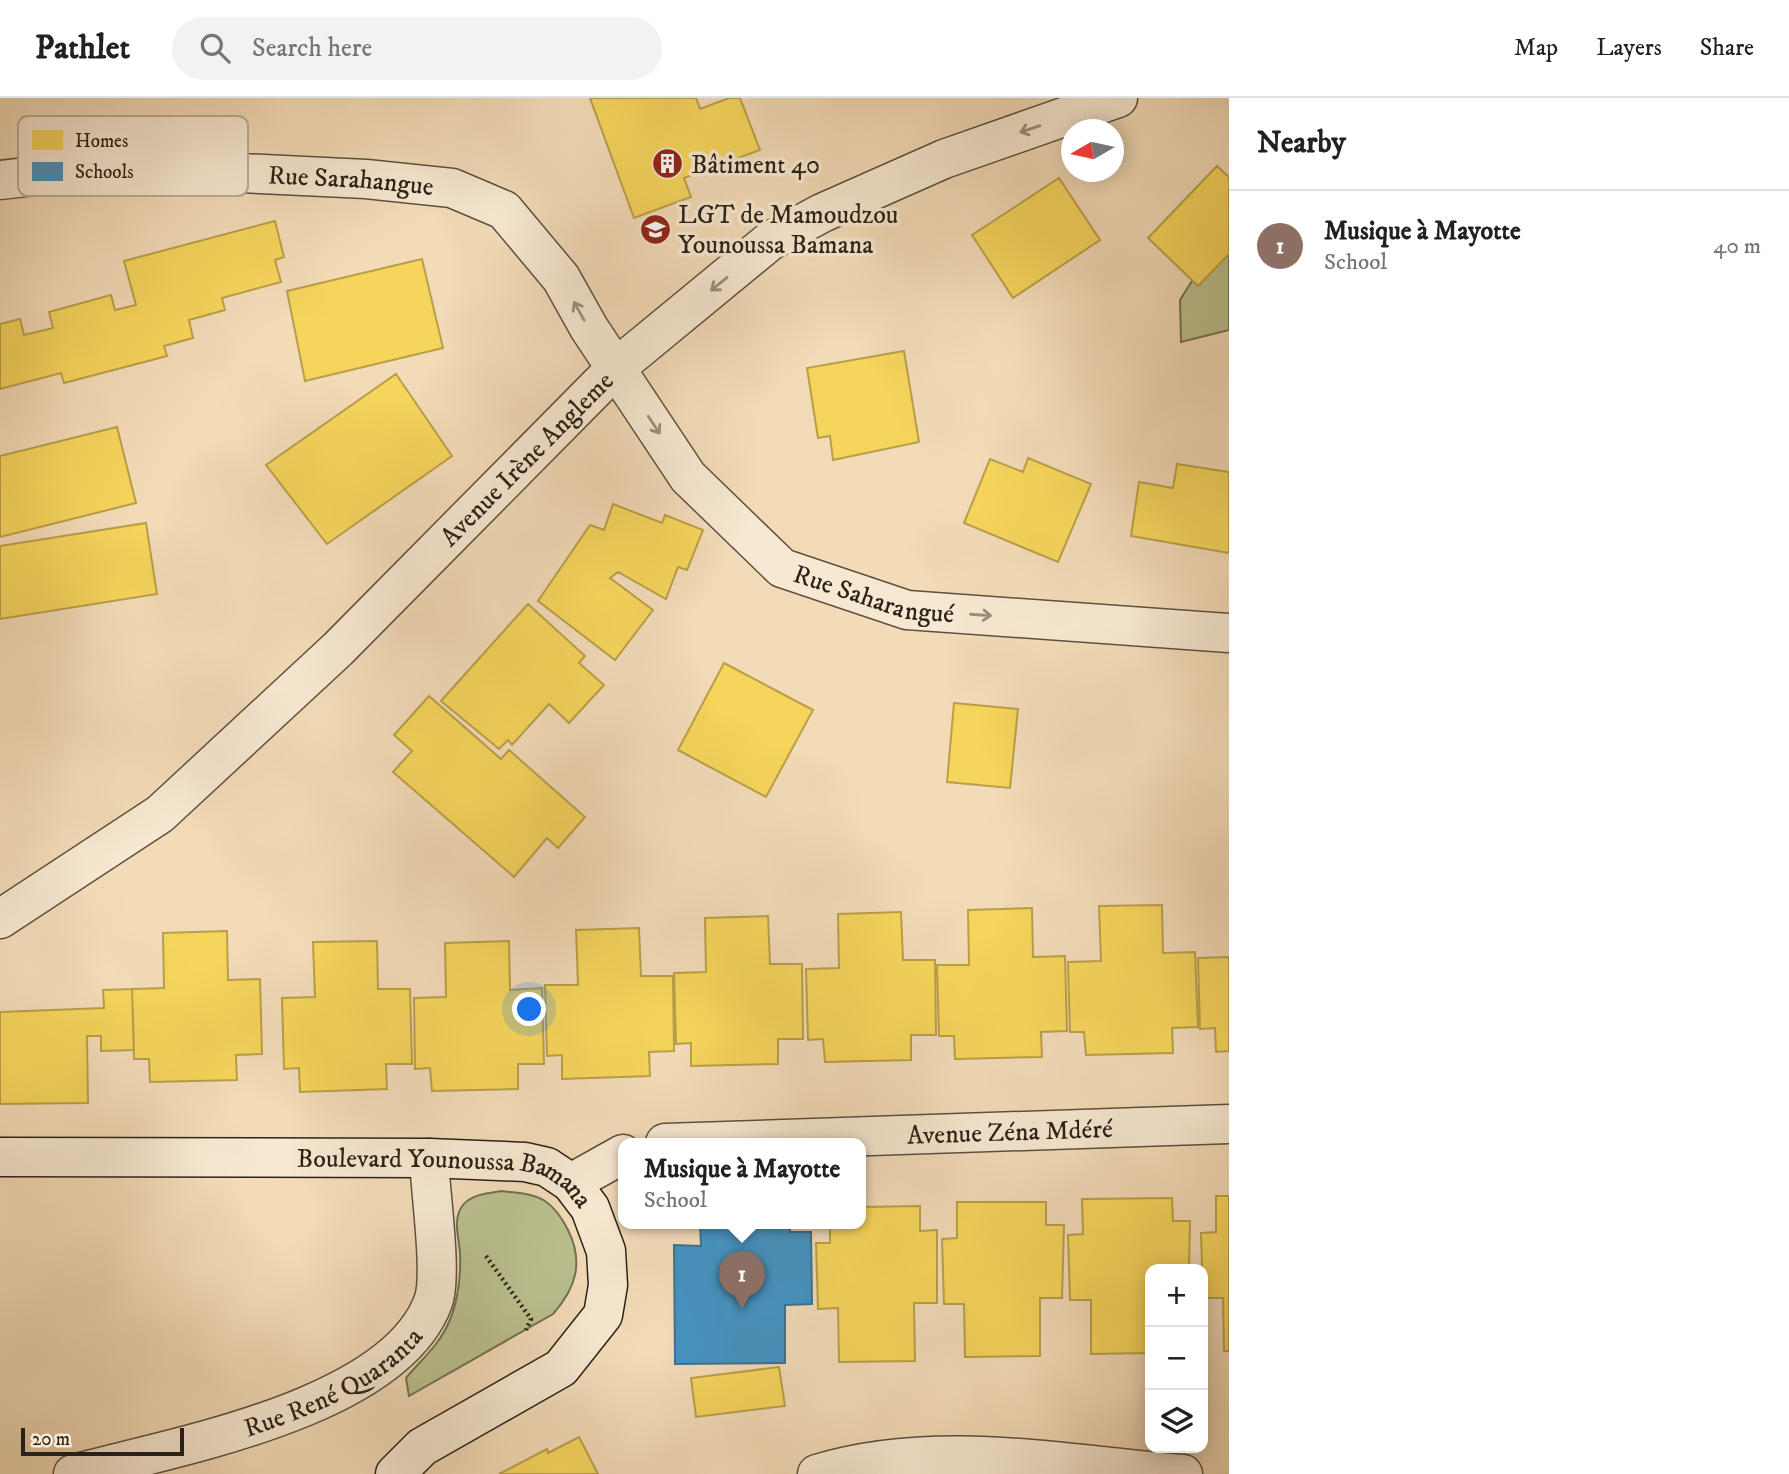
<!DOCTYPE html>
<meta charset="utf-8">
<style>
:root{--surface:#fff;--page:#f2f2f2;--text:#202124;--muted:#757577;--line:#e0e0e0;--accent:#1a73e8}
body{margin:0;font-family:"IM FELL DW Pica",serif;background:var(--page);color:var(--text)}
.controls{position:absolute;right:21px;bottom:21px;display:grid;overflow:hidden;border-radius:14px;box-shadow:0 4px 18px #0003}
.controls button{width:63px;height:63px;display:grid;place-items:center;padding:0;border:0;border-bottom:2px solid var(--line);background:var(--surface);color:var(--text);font:35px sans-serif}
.compass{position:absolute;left:1061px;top:21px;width:63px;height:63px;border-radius:50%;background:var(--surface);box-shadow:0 4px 18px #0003;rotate:261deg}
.scale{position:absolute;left:21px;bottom:18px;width:163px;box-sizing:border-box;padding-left:7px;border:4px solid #2a2118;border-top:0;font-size:19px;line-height:24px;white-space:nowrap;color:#2a2118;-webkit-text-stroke:5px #f7e8d1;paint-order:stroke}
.you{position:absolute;left:530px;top:912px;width:24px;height:24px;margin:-18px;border:5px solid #fff;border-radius:50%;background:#1a73e8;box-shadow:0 0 0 10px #1a73e833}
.badge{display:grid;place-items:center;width:46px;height:46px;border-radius:50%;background:var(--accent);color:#fff;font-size:23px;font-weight:700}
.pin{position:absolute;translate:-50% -58px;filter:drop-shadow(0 2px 4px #0008)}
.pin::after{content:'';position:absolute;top:37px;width:24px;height:21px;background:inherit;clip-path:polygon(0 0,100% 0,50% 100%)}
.popup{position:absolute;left:618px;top:1040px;width:248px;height:91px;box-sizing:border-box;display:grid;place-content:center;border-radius:14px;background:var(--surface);filter:drop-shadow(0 2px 5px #0005);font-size:23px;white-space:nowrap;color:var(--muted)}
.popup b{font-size:26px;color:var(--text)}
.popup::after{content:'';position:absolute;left:50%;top:100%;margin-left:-14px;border:14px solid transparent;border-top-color:var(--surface)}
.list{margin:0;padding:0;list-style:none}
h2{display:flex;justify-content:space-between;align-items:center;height:91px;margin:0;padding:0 28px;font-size:30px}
h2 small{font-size:23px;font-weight:400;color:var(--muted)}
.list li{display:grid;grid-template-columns:46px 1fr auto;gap:21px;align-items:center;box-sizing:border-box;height:112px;padding:0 28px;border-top:2px solid var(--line)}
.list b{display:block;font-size:26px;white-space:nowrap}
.list p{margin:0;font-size:23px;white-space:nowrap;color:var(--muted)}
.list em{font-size:23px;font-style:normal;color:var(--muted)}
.icon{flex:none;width:38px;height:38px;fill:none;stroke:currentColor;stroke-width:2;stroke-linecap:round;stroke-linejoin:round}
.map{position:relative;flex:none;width:1229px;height:1376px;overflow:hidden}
header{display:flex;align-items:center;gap:42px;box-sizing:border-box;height:98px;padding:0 35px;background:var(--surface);border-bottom:2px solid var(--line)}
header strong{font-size:33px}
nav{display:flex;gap:38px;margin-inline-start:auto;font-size:24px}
.search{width:490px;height:63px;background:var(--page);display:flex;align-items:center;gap:18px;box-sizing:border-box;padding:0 24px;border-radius:38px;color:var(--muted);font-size:26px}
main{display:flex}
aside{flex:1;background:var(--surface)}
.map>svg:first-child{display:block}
.green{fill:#bac08f;stroke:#727054;stroke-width:2}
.homes{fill:#f6d55c;stroke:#b99f48;stroke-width:2}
.schools{fill:#4393c3;stroke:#3c7190;stroke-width:2}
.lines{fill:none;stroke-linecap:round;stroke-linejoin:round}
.minor-casing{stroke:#5c5040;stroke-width:41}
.secondary-casing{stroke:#2a2118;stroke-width:41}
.path{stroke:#2a2118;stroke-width:4.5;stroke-dasharray:2 3.5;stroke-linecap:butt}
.minor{stroke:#f7e8d1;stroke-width:38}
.secondary{stroke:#f7e8d1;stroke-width:38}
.oneway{stroke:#9b8e7e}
.labels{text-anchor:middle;stroke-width:7;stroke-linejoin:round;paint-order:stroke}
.poi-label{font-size:26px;fill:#2a2118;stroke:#f7e8d1;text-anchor:start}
.street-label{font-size:26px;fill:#2a2118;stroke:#f7e8d1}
.key{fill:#f7e8d1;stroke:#baac9a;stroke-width:2}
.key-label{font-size:19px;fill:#2a2118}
</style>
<header>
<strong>Pathlet</strong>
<div class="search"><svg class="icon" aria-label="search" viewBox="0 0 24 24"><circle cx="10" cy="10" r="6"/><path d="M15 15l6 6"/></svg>Search here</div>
<nav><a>Map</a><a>Layers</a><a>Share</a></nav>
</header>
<main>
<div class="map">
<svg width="1229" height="1376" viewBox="0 0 1229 1376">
<rect width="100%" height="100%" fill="#f3dbb8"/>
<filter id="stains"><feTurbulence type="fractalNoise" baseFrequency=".00286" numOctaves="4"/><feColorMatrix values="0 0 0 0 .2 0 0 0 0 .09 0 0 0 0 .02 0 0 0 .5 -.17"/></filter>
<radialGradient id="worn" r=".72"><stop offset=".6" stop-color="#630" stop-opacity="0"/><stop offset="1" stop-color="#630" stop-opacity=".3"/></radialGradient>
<!-- green -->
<path class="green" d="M 1229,114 L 1229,232 L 1181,244 L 1180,202 L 1214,148 Z
M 502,1093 C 516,1095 533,1095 545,1103 C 554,1109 563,1122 568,1132 C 584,1164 576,1190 553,1216 L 409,1298 L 406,1280 C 421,1262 440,1246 449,1224 C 458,1204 461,1177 460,1155 C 459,1139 452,1121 463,1107 C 472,1096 489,1095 502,1093 Z"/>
<!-- homes -->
<path class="homes" d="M 590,0 L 696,0 L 700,11 L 729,0 L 740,0 L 760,52 L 684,80 L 691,99 L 634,120 Z
M 1217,68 L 1229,79 L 1229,156 L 1198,188 L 1148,140 Z
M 1059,80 L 1100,142 L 1013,200 L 972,137 Z
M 275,123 L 284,159 L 275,162 L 281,184 L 222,200 L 225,212 L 189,222 L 193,240 L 164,248 L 167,258 L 64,285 L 61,275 L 0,291 L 0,226 L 20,221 L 24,237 L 53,230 L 49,214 L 111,197 L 115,212 L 136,207 L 124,163 Z
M 422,161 L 443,250 L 305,283 L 287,193 Z
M 904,253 L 919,344 L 833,362 L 830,338 L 818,340 L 807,270 Z
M 396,276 L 452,358 L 327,446 L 266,367 Z
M 117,329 L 136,405 L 0,439 L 0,358 Z
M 1028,360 L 1091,386 L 1058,464 L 964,425 L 990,361 L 1023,374 Z
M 1177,366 L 1229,374 L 1229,455 L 1131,438 L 1139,384 L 1173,390 Z
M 613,406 L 662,425 L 665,417 L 703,432 L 687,472 L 678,469 L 666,501 L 618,474 L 610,480 L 653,512 L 615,562 L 538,503 L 590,427 L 604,432 Z
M 146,425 L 157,496 L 0,521 L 0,448 Z
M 528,506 L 585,558 L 579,565 L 604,587 L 569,625 L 549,606 L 512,647 L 508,642 L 499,651 L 441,603 Z
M 724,565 L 813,612 L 766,699 L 678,652 Z
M 429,598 L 501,661 L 509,652 L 585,719 L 558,750 L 547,740 L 514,779 L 393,674 L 412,653 L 394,637 Z
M 954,605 L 1018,611 L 1010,690 L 947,684 Z
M 1162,807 L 1163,855 L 1195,854 L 1198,929 L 1172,930 L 1173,955 L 1086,957 L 1084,934 L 1070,934 L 1068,864 L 1101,863 L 1099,808 Z
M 1032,810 L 1033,859 L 1065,858 L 1067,933 L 1041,934 L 1042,959 L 955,961 L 954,938 L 939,938 L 937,867 L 969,867 L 968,812 Z
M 901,814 L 903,862 L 935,862 L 936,937 L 911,937 L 911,962 L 825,964 L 823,941 L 808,942 L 806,871 L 839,870 L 838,816 Z
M 768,818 L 770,866 L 802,866 L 803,941 L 778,941 L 778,966 L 691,968 L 691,945 L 676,946 L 674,875 L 706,874 L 705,820 Z
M 639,830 L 641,878 L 673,878 L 674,953 L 649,954 L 650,978 L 562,981 L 562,957 L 547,958 L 545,887 L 578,887 L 576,832 Z
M 227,833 L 228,882 L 260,881 L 262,956 L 236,957 L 237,982 L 150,984 L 149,961 L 134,961 L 132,891 L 164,890 L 163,835 Z
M 377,843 L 378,891 L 410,891 L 412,966 L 386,966 L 387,991 L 300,994 L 299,970 L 284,971 L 282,900 L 315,899 L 313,844 Z
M 509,843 L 510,892 L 542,890 L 544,966 L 518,966 L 518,991 L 432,993 L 430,970 L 415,971 L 414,900 L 446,899 L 445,845 Z
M 1229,859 L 1229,953 L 1216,954 L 1215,930 L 1200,931 L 1198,860 Z
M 132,891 L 134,952 L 101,953 L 101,938 L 87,938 L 88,1005 L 0,1006 L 0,914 L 104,910 L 103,892 Z
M 1216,1098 L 1229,1098 L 1229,1253 L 1224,1253 L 1223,1200 L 1203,1200 L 1201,1135 L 1216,1134 Z
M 1172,1100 L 1173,1123 L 1190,1123 L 1189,1171 L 1150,1171 L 1150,1255 L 1091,1256 L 1091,1202 L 1070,1202 L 1068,1137 L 1083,1136 L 1082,1101 Z
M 957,1104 L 1046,1104 L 1046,1127 L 1064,1127 L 1062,1200 L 1040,1200 L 1040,1258 L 965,1259 L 964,1206 L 944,1206 L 942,1141 L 957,1140 Z
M 920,1108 L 920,1133 L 937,1132 L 937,1205 L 914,1205 L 915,1263 L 839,1264 L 838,1210 L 818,1211 L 816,1145 L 830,1145 L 830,1125 L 861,1125 L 861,1109 Z
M 779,1269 L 785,1308 L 696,1319 L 691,1280 Z
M 579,1339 L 598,1376 L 499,1376 L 547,1351 L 548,1355 Z"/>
<!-- schools -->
<path class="schools" d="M 700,1125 L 790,1125 L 790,1134 L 811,1134 L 812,1206 L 785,1207 L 785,1265 L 675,1266 L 674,1147 L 701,1148 Z"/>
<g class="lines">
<defs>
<g id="minor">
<path id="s1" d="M 0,82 L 115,69 L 366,81 L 452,90 L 504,112 L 561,180 L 589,230 L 688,379 L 782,470 L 907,512 L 1229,535"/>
<path id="s2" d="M 0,821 L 160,716 L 338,551 L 617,269 L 770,143 L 822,115 L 944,61 L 1118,0"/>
<path id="s3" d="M 665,1045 L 1229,1026"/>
<path d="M 571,1085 L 623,1056"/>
<path id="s4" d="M 73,1376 C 173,1349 393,1311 433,1204 C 443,1178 430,1093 429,1060"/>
<path d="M 817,1376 C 934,1340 1063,1366 1183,1376"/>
</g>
<g id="secondary">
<path id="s5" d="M 0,1059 L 429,1060 L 525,1064 L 547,1069 L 571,1085 L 590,1110 L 606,1153 L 608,1187 L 603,1217 L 561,1270 L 422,1349 L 395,1376"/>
</g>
</defs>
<!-- minor casing -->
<use href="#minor" class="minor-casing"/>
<!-- secondary casing -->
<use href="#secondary" class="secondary-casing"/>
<!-- path -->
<path class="path" d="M 486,1158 L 531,1221 L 526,1232"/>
<!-- minor -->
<use href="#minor" class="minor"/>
<!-- secondary -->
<use href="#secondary" class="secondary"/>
</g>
<!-- one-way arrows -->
<defs><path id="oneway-shaft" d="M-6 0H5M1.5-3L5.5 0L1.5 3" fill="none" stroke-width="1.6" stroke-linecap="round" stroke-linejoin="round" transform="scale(1.75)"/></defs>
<g class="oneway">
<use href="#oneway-shaft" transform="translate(1030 31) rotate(161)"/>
<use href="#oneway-shaft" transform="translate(719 186) rotate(141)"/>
<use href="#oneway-shaft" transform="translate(579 213) rotate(-119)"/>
<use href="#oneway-shaft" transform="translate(654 327) rotate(57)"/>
<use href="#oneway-shaft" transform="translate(981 517) rotate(4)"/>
</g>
<!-- icons -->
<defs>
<symbol id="building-disc" viewBox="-11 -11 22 22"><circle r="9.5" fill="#8f2418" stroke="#f7e8d1"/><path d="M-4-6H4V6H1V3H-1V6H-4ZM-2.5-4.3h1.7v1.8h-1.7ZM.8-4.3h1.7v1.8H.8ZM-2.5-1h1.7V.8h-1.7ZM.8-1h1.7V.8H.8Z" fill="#fff"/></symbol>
<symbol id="school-disc" viewBox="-11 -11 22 22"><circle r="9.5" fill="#8f2418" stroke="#f7e8d1"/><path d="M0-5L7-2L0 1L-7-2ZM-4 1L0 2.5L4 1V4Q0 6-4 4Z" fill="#fff"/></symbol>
</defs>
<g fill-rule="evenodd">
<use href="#building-disc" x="650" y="48" width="35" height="35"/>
<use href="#school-disc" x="638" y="114" width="35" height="35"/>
</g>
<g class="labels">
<!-- poi labels -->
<g class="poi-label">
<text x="691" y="75">Bâtiment 40</text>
<text x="678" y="125">LGT de Mamoudzou<tspan x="678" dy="30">Younoussa Bamana</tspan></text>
</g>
<!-- street labels -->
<g class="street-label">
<text dy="9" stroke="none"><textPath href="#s1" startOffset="352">Rue Sarahangue</textPath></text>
<text dy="9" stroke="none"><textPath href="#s2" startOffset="702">Avenue Irène Angleme</textPath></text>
<text dy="9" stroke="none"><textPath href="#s1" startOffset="1062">Rue Saharangué</textPath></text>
<text dy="9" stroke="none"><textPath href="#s3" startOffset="345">Avenue Zéna Mdéré</textPath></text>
<text dy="9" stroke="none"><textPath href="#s5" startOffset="450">Boulevard Younoussa Bamana</textPath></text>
<text dy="9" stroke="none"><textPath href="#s4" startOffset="278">Rue René Quaranta</textPath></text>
</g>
</g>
<!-- legend -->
<rect x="18" y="18" width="230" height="80" rx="10" class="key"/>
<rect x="32" y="32" width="31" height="20" fill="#f6d55c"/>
<rect x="32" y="64" width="31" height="19" fill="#4393c3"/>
<g class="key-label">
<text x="75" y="49">Homes</text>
<text x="75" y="80">Schools</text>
</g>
<rect width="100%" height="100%" filter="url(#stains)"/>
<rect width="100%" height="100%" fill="url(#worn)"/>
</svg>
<div class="controls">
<button>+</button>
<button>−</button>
<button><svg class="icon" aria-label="layers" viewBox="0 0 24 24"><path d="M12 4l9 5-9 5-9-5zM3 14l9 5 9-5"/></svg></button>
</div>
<svg class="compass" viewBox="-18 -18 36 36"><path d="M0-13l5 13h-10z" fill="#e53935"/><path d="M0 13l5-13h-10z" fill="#757577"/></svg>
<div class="scale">20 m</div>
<div class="you"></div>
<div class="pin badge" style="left:742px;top:1211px;background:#8d6e63">1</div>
<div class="popup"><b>Musique à Mayotte</b>School</div>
</div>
<aside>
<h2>Nearby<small></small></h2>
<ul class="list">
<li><span class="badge" style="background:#8d6e63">1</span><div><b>Musique à Mayotte</b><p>School</p></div><em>40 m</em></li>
</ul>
</aside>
</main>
